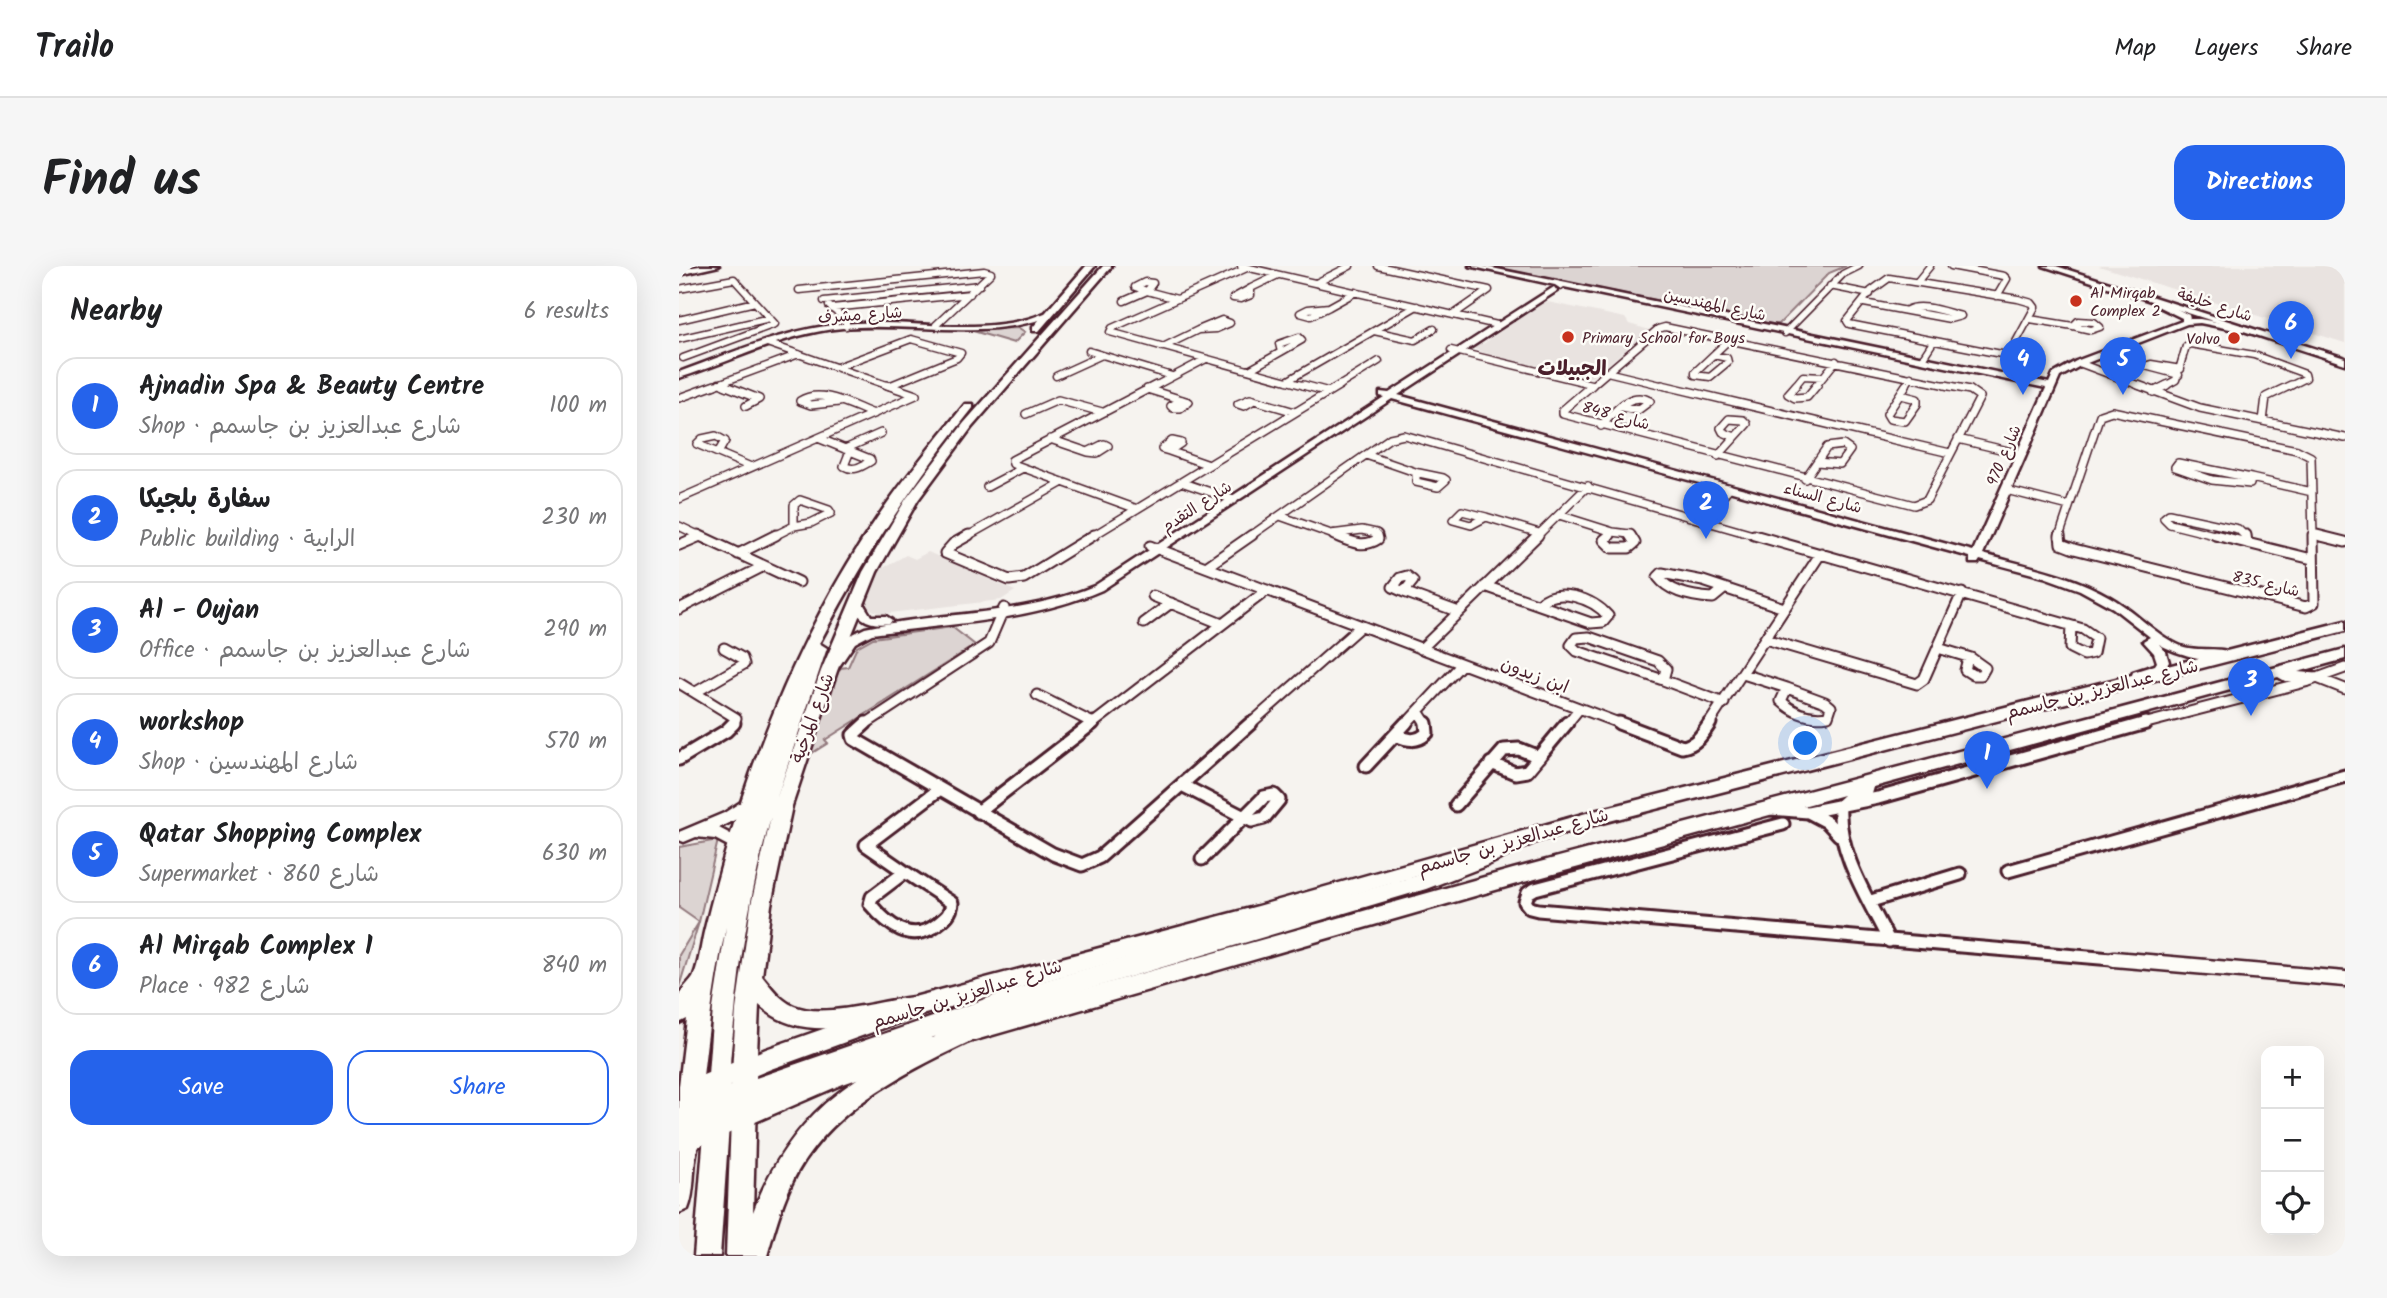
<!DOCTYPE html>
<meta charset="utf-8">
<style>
:root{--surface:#fff;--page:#f6f6f6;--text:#202124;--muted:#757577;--line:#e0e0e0;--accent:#2563eb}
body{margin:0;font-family:Kalam,"Playpen Sans Arabic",sans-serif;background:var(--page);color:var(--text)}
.controls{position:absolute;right:21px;bottom:21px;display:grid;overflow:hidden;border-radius:14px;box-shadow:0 7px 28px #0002}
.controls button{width:63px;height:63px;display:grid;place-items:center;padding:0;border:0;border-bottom:2px solid var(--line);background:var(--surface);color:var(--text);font:35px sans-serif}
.you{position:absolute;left:1127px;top:478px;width:24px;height:24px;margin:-18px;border:5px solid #fff;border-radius:50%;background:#1a73e8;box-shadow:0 0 0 10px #1a73e833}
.badge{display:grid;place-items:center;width:46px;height:46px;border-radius:50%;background:var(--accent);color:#fff;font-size:23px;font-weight:700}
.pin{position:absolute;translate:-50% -58px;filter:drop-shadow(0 2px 4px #0008)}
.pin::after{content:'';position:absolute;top:37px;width:24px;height:21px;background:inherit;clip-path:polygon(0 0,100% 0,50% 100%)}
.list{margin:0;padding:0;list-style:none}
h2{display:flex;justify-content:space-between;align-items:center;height:91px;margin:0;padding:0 28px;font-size:30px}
h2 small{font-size:23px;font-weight:400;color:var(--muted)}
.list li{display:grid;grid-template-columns:46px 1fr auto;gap:21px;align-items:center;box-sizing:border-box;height:98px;margin:0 14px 14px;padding:0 14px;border:2px solid var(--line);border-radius:21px}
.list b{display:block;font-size:26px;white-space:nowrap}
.list p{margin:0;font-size:23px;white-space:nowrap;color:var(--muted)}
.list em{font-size:23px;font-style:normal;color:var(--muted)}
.actions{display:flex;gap:14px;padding:21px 28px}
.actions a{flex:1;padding:16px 0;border:2px solid var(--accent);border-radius:21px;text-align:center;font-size:24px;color:var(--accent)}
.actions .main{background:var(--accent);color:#fff}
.icon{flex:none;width:38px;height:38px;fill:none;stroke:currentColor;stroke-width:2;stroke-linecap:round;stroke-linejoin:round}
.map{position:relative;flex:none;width:1666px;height:990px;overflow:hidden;border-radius:21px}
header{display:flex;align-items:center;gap:42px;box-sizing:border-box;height:98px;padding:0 35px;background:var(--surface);border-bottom:2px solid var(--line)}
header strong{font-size:33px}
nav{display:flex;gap:38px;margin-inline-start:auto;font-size:24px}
.intro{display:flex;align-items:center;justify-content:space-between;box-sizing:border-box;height:168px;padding:0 42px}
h1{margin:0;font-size:49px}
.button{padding:18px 32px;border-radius:21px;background:var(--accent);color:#fff;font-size:24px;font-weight:700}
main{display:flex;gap:42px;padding:0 42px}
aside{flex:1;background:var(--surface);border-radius:21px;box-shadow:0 7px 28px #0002}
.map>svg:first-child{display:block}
.built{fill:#e9e3e0}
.green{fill:#dcd4d2;stroke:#937a7e;stroke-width:2}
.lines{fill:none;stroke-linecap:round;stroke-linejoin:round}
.minor-far4-casing{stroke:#4a1f2b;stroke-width:9}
.minor-far3-casing{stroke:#4a1f2b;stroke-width:10}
.minor-far2-casing{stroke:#4a1f2b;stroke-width:13}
.minor-far1-casing{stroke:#4a1f2b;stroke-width:17}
.minor-casing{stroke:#4a1f2b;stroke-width:19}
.tertiary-casing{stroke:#4a1f2b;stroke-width:5}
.primary-casing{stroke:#4a1f2b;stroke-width:5}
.trunk-casing{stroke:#4a1f2b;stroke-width:5}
.minor-far4{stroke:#fdfcf7;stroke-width:6}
.minor-far3{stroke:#fdfcf7;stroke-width:7}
.minor-far2{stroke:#fdfcf7;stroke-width:9}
.minor-far1{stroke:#fdfcf7;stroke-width:11}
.minor{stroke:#fdfcf7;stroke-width:14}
.tertiary{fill:#fdfcf7;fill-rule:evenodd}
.primary{fill:#fdfcf7;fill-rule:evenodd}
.trunk{fill:#fdfcf7;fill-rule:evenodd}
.poi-dot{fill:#c8321e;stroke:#fdfcf7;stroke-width:2.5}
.labels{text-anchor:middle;stroke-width:5;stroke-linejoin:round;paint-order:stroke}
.far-poi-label{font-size:16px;fill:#4a1f2b;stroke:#fdfcf7;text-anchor:start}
.far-street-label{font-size:16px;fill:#4a1f2b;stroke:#fdfcf7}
.street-label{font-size:18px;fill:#4a1f2b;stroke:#fdfcf7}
.far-district-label{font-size:21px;font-weight:bold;fill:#4a1f2b;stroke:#fdfcf7}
</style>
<header>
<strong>Trailo</strong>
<nav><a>Map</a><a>Layers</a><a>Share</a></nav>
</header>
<div class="intro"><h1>Find us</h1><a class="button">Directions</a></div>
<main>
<aside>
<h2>Nearby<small>6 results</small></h2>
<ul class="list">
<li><span class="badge">1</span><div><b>Ajnadin Spa &amp; Beauty Centre</b><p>Shop · شارع عبدالعزيز بن جاسمم</p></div><em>100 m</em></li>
<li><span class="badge">2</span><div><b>سفارة بلجيكا</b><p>Public building · الرابية</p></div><em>230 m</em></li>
<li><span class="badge">3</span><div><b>Al - Oujan</b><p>Office · شارع عبدالعزيز بن جاسمم</p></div><em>290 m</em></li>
<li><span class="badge">4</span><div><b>workshop</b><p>Shop · شارع المهندسين</p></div><em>570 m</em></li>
<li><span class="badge">5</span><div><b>Qatar Shopping Complex</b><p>Supermarket · شارع 860</p></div><em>630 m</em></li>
<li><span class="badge">6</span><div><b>Al Mirqab Complex 1</b><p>Place · شارع 982</p></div><em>840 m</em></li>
</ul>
<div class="actions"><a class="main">Save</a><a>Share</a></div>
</aside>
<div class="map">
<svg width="1666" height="990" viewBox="0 0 1666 990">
<rect width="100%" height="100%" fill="#f6f3ef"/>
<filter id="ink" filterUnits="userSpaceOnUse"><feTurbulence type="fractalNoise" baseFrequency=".0143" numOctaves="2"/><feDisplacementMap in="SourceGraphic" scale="14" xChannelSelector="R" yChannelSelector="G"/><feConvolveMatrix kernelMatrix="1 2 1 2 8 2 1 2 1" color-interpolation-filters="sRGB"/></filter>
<g filter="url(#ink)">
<!-- built -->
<path class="built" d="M 1420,0 L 1666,0 L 1666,77 Z
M 864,35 L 946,52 L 950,58 L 971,64 L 913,111 L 898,112 L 823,94 L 793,82 L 800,77 L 804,78 Z
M 249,286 L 336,325 L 322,334 L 202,348 L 187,341 L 197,306 L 227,289 L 236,293 Z"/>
<!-- green -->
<path class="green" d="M 810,0 L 1167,0 L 1150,7 L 1100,58 L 1093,58 Z
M 340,62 L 346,66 L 335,77 L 287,63 Z
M 273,361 L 296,379 L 146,474 L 149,477 L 130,489 L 147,435 L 161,402 L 169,401 L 178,381 L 194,372 Z
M 39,574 L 20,656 L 0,721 L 0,689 L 20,656 L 0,642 L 0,581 Z"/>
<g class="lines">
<defs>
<path id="minor-far4" d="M 562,0 L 818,59
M 699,0 L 810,24 L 774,49
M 1272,0 L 1325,10 L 1328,13 L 1318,30
M 568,2 L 433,62 L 431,66 L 630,121
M 1210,12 L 1339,33 L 1353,37 L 1356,41 L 1331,87 L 1327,89 L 1170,58 L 1168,55 L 1192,25 Z
M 466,16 L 474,17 L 468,25 L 456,21 Z
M 1238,16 L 1251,0
M 637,17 L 671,0
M 1151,20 L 1191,28
M 572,22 L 572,29 L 562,33 L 554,32 Z
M 572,22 L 599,9
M 0,23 L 55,13 L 96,58 L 4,92
M 120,24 L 305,5 L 312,7 L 257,59
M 145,35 L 301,19
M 445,35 L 468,25 L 498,33
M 1185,37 L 1271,53 L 1282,50 C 1266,46 1242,36 1228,44
M 150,40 L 167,54 L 167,60
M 650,41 L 632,50 L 621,47 L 629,43 Z
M 650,41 L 677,26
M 153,42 L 291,28
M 1351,53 L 1394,60
M 0,54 L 76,36
M 543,54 L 551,57 L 537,63 L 519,64 Z
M 1399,55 L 1415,56 L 1421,61 L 1412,64 L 1394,60 Z
M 695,65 L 736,74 L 755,63
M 1106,67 L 1164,8 L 1180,0
M 620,71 L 623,74 L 602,86 L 600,78 Z
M 0,73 L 91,52
M 88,77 L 213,121
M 484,81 L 519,64
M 772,84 L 912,118
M 410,85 L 493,110
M 1035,89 L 1048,92 L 1049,96 L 1031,111 L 1016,109 L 1016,106 L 1051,73
M 1243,93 L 1254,76
M 1400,97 L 1464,121
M 158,101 L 232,73 L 282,87 L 278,92 L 212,119
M 570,104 L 602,86
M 928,106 L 990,121
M 1500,109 L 1466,100 L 1472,98 L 1502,103
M 377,110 L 423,89
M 608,115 L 738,40
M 40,117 L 49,121
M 31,121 L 120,88
M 474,121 L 527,93
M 658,121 L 700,95
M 911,121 L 979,63 L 986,61 L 1275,121
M 1115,121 L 1124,110 L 1144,111
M 1136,121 L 1157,95
M 1226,121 L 1232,111
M 1484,121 L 1497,114 L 1507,80 L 1511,78 L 1575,89 L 1626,108 L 1627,112 L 1609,121"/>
<path id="minor-far3" d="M 45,119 L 80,133 L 67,140
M 624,119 L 650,126
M 913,119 L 884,144 L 884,148 L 1235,239 L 1248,234 L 1301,131 L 1291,124 L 1266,119
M 983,119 L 1271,187
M 1117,119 L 1109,128 L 1116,132 L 1128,131 L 1138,119
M 1459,119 L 1521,142 L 1666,172
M 468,123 L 510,136 L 501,142 L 494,142 L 492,140 L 503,134
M 1474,126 L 1488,119
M 1222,129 L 1238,133 L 1238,138 L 1226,155 L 1211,153 L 1208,148 L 1227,119
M 0,132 L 36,119
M 571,133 L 575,134 L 565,140 L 559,138 Z
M 575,134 L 616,146
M 160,136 L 132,139 L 121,135 C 142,121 173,140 195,148
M 347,148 L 379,134 L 423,146
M 1584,155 L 1587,131 L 1612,119
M 922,160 C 935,147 950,124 971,135 L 959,144 L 942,141
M 37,170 L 46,175 L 39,187 L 18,178 L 23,173 Z
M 139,172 L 171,185
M 371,173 L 409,186
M 1279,173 L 1342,188
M 493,175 L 502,177 L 490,185 L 483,183 Z
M 425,178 L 429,180 L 418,187 L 409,186 Z
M 166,183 L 202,167
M 171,185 L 191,193 L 192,195 C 183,200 175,206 165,200 Z
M 490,185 L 530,199
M 39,187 L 72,201
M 687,189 L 739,207
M 1039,190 L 1068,158 L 1064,154 L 1050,153 L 1042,162 L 1044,166 L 1056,171
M 1499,197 L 1572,212 L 1571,218 L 1533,214 L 1496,201 Z
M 740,207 L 764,212 L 767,214 L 759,221 L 737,216 L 737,209 Z
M 1572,212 L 1633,226
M 1126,213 L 1148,181 L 1164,179 L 1171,184 L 1161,198 L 1138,196
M 502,216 L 555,234
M 308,221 L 344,202
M 1327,224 L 1390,240
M 0,233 L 237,129 L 208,119
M 121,234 L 150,244 L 152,247 L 132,257 L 115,260 L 115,239 Z
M 458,243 L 334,198 L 333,194 L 477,119
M 783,245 L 807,251 L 792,259 L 774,254 Z
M 880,249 L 934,266
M 601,250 L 652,268
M 807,251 L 860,267
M 1025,253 L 1050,222
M 0,260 L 23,271
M 1634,268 L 1645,271
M 93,271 L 115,260
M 287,271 L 384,216
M 412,271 L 661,119
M 570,271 L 711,172 L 725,169 L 1081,271
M 659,271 L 652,268 L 683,264 L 697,267 L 698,271
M 857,271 L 909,220
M 929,271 L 934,266 L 950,268 L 952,271
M 1380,271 L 1421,149 L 1433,145 L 1618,184 L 1632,191 L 1634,271
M 1543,271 L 1491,258 L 1485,252 L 1490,248 L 1559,263 L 1567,271"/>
<path id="minor-far2" d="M 19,269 L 120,316
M 290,269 L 274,278 L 266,287 L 330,314 L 345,312 L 415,269
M 655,269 C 670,275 684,283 699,273 L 698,269
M 931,269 L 925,274 L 933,282 L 950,282 L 956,277 L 951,269
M 1075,269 L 1404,363 L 1417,372 L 1414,387 L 1405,389 L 1391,382 L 1392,360
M 1381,269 L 1382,278 L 1395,283 L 1627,341 L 1635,337 L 1634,269
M 1536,269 L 1568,277 L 1567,269
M 1638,269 L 1666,276
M 1568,277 L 1633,293
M 0,279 L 21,270
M 471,280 L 945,459
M 59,288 L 97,269
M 527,301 L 573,269
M 728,310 L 734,315 L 725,326 L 714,321 L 721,312 Z
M 806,320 L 912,357 L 924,356 L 929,350 C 914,332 878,320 860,338
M 1045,323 L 1034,332 C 1015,331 991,327 979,311 L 983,307 L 1024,315 L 1105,342
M 725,326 L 780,346
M 474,330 L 543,358
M 0,343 L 85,300
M 465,357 L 492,337
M 910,371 L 979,395 L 987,403 L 984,414 L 898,385 L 892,379 L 897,372 Z
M 1086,373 L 1238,418 L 1245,413 L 1283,327
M 1259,382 L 1292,392 L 1306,402 L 1302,409 L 1294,409 L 1286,404 L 1289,392
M 742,383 L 859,269
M 1064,408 L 1108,422
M 1638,412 L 1666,423
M 984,414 L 1045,437
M 0,417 L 57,452 L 54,459
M 1108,422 L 1146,436 L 1152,441 L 1149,450 C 1131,453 1115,447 1102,435 Z
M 17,426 L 65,398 L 63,392 L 45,382
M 358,429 L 414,457
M 739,445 L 748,459
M 185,459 L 310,377 L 325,342
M 412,459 L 588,324
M 570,459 L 682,360
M 726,459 L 783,398
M 887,459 L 900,443
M 1029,459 L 1142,287
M 1460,459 L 1630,415 L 1666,402"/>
<path id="minor-far1" d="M 187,457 L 174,469 L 175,473 L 374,588 L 403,599 L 421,591 L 572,457
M 940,457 L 1003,481 C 1017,479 1023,469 1031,457
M 716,469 C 729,474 737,477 748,467 L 747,457
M 0,493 L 47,465 L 55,457
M 812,497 L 836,507 L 848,505 L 888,457
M 687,500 L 727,457
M 503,519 L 565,551
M 595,529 L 600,534 L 585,552 L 573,555 L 565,551 L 585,531 Z
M 777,539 L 825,484 L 840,483 L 860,491
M 1161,540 C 1158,587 1190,634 1210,675
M 1092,543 L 1129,546 L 1199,532 L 1467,457
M 299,546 L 414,457
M 1129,546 L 1148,556 L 1160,569
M 1104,558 L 856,623 L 849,627 L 846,636 L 851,642 L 859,644 L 1456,695
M 523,593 L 565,551
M 1329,605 L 1666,510
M 226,606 L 273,637 C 272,648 266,652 257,659 C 232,678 209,659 191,638 L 193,631 Z
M 226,606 L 187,579 L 261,523
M 1192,635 L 1281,608"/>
<path id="minor" d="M 1435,693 L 1666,713"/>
<path id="tertiary" d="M 790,0 L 803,0 L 878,15 L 1370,117 L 1374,108 L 1397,95 L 1503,55 L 1503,52 L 1474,38 L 1474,34 L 1480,34 L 1510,49 L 1511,53 L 1521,53 L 1564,61 L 1564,65 L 1561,65 L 1521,57 L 1508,58 L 1403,99 L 1381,111 L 1304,288 C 1347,300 1392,308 1431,331 C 1456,345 1476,369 1502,380 C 1517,386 1545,380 1554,388 C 1538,401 1497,388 1480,378 L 1487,386 L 1490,396 C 1483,407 1468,414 1454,412 L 1453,409 L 1454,406 L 1476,399 L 1478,396 L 1475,387 L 1464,375 L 1471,371 L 1434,342 L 1401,324 L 1365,311 L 1301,294 L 1299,297 L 1291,297 L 1291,291 L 713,133 L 423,324 C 351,355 270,358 193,368 L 176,377 L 161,399 L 153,399 L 151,396 L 168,371 L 186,362 C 263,345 339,351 415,320 L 705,131 L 701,130 L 701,126 L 710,127 L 875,21 L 878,25 L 719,129 L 1294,285 L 1367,122 L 885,21 L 882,23 L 876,19 Z
M 369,46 L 373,48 L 372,50 C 306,75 233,56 164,62 C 106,67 55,95 0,112 L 0,106 C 53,87 106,63 163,58 C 224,52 289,69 349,53 C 356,51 362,48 369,46 Z
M 178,332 L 182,334 L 192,350 L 207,350 L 213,354 L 211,357 C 192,360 179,355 172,336 Z
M 68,532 L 73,533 L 75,537 C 67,549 53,556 40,562 L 61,573 L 64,577 L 61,581 L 51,581 L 36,573 L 17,571 L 5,576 L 0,574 L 0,566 L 45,547 Z"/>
<path id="primary" d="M 1364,0 L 1377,0 L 1666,92 L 1666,98 Z
M 1666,355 L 1666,365 L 911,560 L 579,656 L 235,751 L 92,803 L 0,841 L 0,819 L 87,783 L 235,731 L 579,640 L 911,546 Z
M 1666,383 L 1666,393 L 1619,406 L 1644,408 L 1646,412 L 1644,416 L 1606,415 L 1599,411 L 1195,521 L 1193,528 L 1161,547 L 1155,545 L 1152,540 L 1164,529 L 834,619 L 279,779 L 271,776 L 268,769 L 271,762 L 279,759 L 834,603 Z
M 245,769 L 253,772 L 256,779 L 253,786 L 164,818 L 0,889 L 0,865 L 151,801 Z"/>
<path id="trunk" d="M 21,0 L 40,0 L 0,9 L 0,3 Z
M 407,0 L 416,0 L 360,65 L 354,65 L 354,61 Z
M 424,0 L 433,0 L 293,161 L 239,234 L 198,306 L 158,405 L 113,540 L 92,639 L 83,710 C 92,721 101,734 115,740 C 145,753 202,734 235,731 L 243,734 L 246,741 L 243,748 L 235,751 C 181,755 125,780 80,739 L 77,812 L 332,724 L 737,610 L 795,589 L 858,560 L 865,562 L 867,567 L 865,572 L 809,599 L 747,623 L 295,757 L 301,765 L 298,772 C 227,806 147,844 112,919 C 101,942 95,966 88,990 L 47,990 L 52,853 L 47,851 L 50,859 L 41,990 L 15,990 L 25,868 C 10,889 19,919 9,943 L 0,947 L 0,820 L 8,753 L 0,757 C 0,749 0,738 0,730 C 2,722 12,716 15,709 C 21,694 22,677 26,662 C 62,516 113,377 198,252 C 225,212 256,175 286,138 L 294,138 L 294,142 C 234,217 186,290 142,374 L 140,377 L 148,382 L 98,531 L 142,405 L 184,306 L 227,233 L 285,157 ZM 92,551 L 72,639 L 57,744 L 52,821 C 49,800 53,778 55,757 C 61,687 73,618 92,551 ZM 47,661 L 34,742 L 28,822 L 23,819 C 29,766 35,714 47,661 ZM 257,770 C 168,811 110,852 74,946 L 77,834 Z"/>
</defs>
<!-- minor-far4 casing -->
<use href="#minor-far4" class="minor-far4-casing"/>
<!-- minor-far3 casing -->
<use href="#minor-far3" class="minor-far3-casing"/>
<!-- minor-far2 casing -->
<use href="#minor-far2" class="minor-far2-casing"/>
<!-- minor-far1 casing -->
<use href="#minor-far1" class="minor-far1-casing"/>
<!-- minor casing -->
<use href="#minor" class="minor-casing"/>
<!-- tertiary casing -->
<use href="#tertiary" class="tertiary-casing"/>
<!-- primary casing -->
<use href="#primary" class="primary-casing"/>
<!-- trunk casing -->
<use href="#trunk" class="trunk-casing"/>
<!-- minor-far4 -->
<use href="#minor-far4" class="minor-far4"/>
<!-- minor-far3 -->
<use href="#minor-far3" class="minor-far3"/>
<!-- minor-far2 -->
<use href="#minor-far2" class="minor-far2"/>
<!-- minor-far1 -->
<use href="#minor-far1" class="minor-far1"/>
<!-- minor -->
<use href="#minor" class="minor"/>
<!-- tertiary -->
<use href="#tertiary" class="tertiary"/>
<!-- primary -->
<use href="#primary" class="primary"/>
<!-- trunk -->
<use href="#trunk" class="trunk"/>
</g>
</g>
<!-- markers -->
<g class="poi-dot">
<circle cx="1397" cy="35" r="7"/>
<circle cx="889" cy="71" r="7"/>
<circle cx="1555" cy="72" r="7"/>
</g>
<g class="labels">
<!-- far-poi labels -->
<g class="far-poi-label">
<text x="1411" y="32">Al Mirqab<tspan x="1411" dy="18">Complex 2</tspan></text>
<text x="903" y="77">Primary School for Boys</text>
<text x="1541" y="78" text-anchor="end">Volvo</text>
</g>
<!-- far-street labels -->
<g class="far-street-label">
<text transform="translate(1036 38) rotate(12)" y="6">شارع المهندسين</text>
<text transform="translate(1536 38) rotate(18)" y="6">شارع خليفة</text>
<text transform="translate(181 48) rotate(-4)" y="6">شارع مشرف</text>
<text transform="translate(937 149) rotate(15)" y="6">شارع 848</text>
<text transform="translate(1324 189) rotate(-67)" y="6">شارع 970</text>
<text transform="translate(1144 231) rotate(15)" y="6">شارع السناء</text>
<text transform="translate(517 240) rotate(-33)" y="6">شارع التقدم</text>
<text transform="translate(1587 317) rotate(13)" y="6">شارع 835</text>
</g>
<!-- street labels -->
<g class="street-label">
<text transform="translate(856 409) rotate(21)" y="6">ابن زيدون</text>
<text transform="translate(1423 423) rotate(-14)" y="6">شارع عبدالعزيز بن جاسمم</text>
<text transform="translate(133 452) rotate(-70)" y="6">شارع المرخية</text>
<text transform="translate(834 575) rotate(-16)" y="6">شارع عبدالعزيز بن جاسمم</text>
<text transform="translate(288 728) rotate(-17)" y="6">شارع عبدالعزيز بن جاسمم</text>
</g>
<!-- far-district labels -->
<g class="far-district-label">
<text x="893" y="109">الجبيلات</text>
</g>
</g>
</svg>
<div class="controls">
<button>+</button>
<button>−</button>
<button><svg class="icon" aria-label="locate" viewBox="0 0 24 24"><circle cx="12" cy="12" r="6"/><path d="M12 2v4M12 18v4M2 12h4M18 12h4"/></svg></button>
</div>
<div class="you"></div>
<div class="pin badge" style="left:1308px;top:523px">1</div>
<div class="pin badge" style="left:1027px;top:273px">2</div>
<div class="pin badge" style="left:1572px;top:450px">3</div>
<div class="pin badge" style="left:1344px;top:129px">4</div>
<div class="pin badge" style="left:1444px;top:129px">5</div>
<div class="pin badge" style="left:1612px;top:93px">6</div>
</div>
</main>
